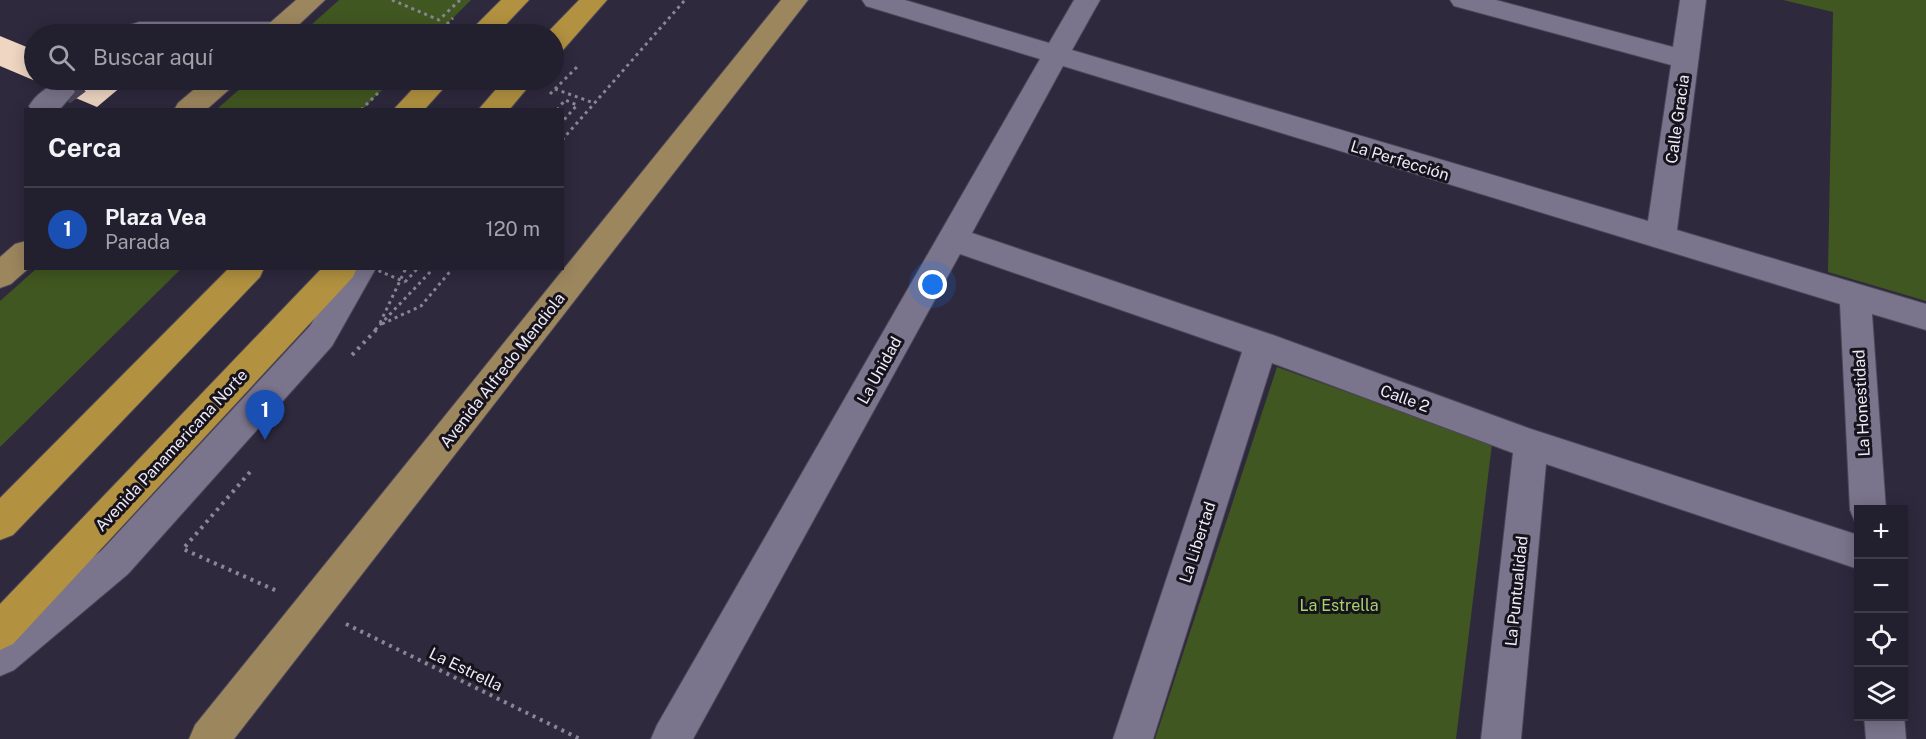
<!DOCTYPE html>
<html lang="es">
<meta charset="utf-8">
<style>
:root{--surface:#221f2e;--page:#2e2c3a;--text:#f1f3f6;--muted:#a2a2aa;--line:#3f3d4a;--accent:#55cec5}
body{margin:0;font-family:"Public Sans",sans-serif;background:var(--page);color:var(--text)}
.controls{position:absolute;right:18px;bottom:18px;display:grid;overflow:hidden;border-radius:0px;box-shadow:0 3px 15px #0003}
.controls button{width:54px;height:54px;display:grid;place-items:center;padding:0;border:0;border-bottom:2px solid var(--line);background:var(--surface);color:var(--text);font:30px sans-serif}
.you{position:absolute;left:933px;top:285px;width:21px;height:21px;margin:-15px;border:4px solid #fff;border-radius:50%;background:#1a73e8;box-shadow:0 0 0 9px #1a73e833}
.badge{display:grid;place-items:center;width:39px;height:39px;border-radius:50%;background:var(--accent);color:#fff;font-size:20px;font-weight:700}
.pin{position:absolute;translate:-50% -50px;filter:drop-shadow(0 2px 3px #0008)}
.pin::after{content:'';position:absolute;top:32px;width:21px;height:18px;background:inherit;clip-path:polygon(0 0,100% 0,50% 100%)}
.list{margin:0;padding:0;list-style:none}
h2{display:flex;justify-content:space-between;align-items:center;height:78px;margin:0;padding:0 24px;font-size:26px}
h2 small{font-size:20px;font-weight:400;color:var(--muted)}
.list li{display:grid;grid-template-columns:39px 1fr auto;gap:18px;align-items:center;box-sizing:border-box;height:84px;padding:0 24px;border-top:2px solid var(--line)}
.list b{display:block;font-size:22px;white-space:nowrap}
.list p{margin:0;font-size:20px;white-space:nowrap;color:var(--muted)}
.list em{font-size:20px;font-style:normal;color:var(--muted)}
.icon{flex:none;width:33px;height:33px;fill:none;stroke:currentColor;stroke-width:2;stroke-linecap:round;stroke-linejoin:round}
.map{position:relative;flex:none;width:1926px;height:739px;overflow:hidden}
.search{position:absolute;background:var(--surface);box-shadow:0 3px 15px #0003;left:24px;top:24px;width:540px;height:66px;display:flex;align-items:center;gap:15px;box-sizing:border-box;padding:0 21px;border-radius:33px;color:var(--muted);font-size:22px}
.panel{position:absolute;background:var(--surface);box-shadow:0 3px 15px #0003;left:24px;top:108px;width:540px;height:162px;border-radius:0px}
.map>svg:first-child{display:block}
.green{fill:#415721}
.building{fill:#efd6c3}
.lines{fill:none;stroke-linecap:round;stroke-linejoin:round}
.minor-tunnel{stroke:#4b4659;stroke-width:29;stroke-dasharray:29 14;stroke-linecap:butt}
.minor-casing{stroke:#4b4557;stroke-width:2}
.major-casing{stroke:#4b4557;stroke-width:2}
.highway-casing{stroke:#4b4557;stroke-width:2}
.path-far1{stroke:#8a8697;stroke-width:3;stroke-dasharray:3 4;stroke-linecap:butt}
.path{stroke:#8a8697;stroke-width:4;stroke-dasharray:3 5;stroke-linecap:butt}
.minor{fill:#7a748c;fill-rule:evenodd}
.major{fill:#9c865e;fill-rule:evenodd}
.highway{fill:#b29240;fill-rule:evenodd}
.path-bridge{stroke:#8a8697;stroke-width:3;stroke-dasharray:3 4;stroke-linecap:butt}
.labels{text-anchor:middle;stroke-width:6;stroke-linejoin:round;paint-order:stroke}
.street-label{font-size:16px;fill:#eeeaf8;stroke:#16131c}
.park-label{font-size:16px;fill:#a7d26c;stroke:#16131c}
</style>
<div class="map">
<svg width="1926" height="739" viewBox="0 0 1926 739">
<rect width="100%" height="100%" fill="#2e293d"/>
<!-- green -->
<path class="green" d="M 339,0 L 471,0 L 437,34 L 301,34 Z
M 1783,0 L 1926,0 L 1926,301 L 1828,272 L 1833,12 Z
M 250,80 L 392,80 L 363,109 L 217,109 Z
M 36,269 L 181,269 L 0,447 L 0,301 Z
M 1277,367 L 1492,444 L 1456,739 L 1155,739 Z"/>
<!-- building -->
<path class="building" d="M 0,36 L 34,50 L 34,80 L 107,80 L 122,86 L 97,107 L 0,66 Z"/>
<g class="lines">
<!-- minor-tunnel -->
<path class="minor-tunnel" d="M 61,92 L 77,80"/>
<defs>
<path id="minor" d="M 862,0 L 905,0 L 1049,43 L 1074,0 L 1100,0 L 1072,50 L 1648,221 L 1671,65 L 1454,6 L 1450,0 L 1496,0 L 1673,47 L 1680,0 L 1706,0 L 1677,230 L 1926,304 L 1926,330 L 1872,314 L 1886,510 L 1858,510 L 1858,523 L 1855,522 L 1850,510 L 1840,304 L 1063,66 L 972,233 L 1273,335 L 1531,429 L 1858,535 L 1858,569 L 1546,464 L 1521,739 L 1481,739 L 1513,453 L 1272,363 L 1153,739 L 1113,739 L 1242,352 L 960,254 L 693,739 L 651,739 L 657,725 L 1040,59 L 866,6 Z
M 139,22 L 276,22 L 285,25 L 289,31 L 287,34 L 122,34 L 130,25 Z
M 61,82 L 71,85 L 75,92 L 59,110 L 31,110 L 29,106 C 36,94 48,86 61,82 Z
M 344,268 L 376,268 L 332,346 L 128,574 L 14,670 L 0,676 L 0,632 L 102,550 L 310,326 Z
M 1864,716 L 1904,715 L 1906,739 L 1866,739 Z"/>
<path id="major" d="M 296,0 L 325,0 L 289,34 L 260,34 L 264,28 Z
M 781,0 L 808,0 L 234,739 L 189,739 L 195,725 Z
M 205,80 L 236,80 L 232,87 L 206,110 L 174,110 L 178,103 Z
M 26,241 L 26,268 L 29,268 L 11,284 L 0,288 L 0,257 L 15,244 Z"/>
<path id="highway" d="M 501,0 L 529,0 L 497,34 L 469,34 L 473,28 Z
M 579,0 L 607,0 L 563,50 L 554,52 L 554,34 L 546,34 Z
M 421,80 L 451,80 L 424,110 L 393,110 Z
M 504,80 L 534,80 L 509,110 L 478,110 Z
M 229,268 L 264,268 L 260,277 L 13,535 L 0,540 L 0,498 Z
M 322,268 L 357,268 L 353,277 L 13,644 L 0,650 L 0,604 Z"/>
</defs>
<!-- minor casing -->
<use href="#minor" class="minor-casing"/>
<!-- major casing -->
<use href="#major" class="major-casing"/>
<!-- highway casing -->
<use href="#highway" class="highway-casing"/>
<!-- path-far1 -->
<path class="path-far1" d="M 392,0 L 439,20 L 460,0
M 437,34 L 453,18
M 555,89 L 594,103
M 550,94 L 579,65
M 361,110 L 378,93
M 557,110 L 565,100 L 577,105 L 562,122
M 562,140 L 685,0
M 405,282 L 418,268
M 380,323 L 406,268
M 382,324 L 421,306 L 453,268
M 375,330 L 434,268"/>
<!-- path -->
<path class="path" d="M 352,355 L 377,329
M 250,472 L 183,549 L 277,591
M 346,624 L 580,739"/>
<!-- minor -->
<use href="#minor" class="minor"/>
<!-- major -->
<use href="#major" class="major"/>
<!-- highway -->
<use href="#highway" class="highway"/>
<!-- path-bridge -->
<path class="path-bridge" d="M 372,268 L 405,282"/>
</g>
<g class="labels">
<!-- street labels -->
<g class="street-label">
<text transform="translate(1677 119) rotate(-82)" y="6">Calle Gracia</text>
<text transform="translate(1400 160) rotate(17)" y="6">La Perfección</text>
<text transform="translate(502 370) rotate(-52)" y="6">Avenida Alfredo Mendiola</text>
<text transform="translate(879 370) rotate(-61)" y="6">La Unidad</text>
<text transform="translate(1405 398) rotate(20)" y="6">Calle 2</text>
<text transform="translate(1861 403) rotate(-93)" y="6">La Honestidad</text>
<text transform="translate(171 450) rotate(-47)" y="6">Avenida Panamericana Norte</text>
<text transform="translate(1197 542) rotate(-72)" y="6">La Libertad</text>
<text transform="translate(1516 591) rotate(-84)" y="6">La Puntualidad</text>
<text transform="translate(466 669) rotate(26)" y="6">La Estrella</text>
</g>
<!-- park labels -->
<g class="park-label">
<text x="1339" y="611">La Estrella</text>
</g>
</g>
</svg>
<div class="controls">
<button>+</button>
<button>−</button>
<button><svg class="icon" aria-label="locate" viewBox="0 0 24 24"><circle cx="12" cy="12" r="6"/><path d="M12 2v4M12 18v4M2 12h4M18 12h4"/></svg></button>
<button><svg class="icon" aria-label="layers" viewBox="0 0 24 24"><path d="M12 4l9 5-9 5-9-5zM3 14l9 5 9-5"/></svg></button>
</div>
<div class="you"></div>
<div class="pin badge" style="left:265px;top:440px;background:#1a4fb4">1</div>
<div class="search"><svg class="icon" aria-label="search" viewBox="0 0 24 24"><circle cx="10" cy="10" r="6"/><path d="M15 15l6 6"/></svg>Buscar aquí</div>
<section class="panel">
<h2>Cerca<small></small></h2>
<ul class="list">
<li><span class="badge" style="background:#1a4fb4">1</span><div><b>Plaza Vea</b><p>Parada</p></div><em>120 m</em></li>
</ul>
</section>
</div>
